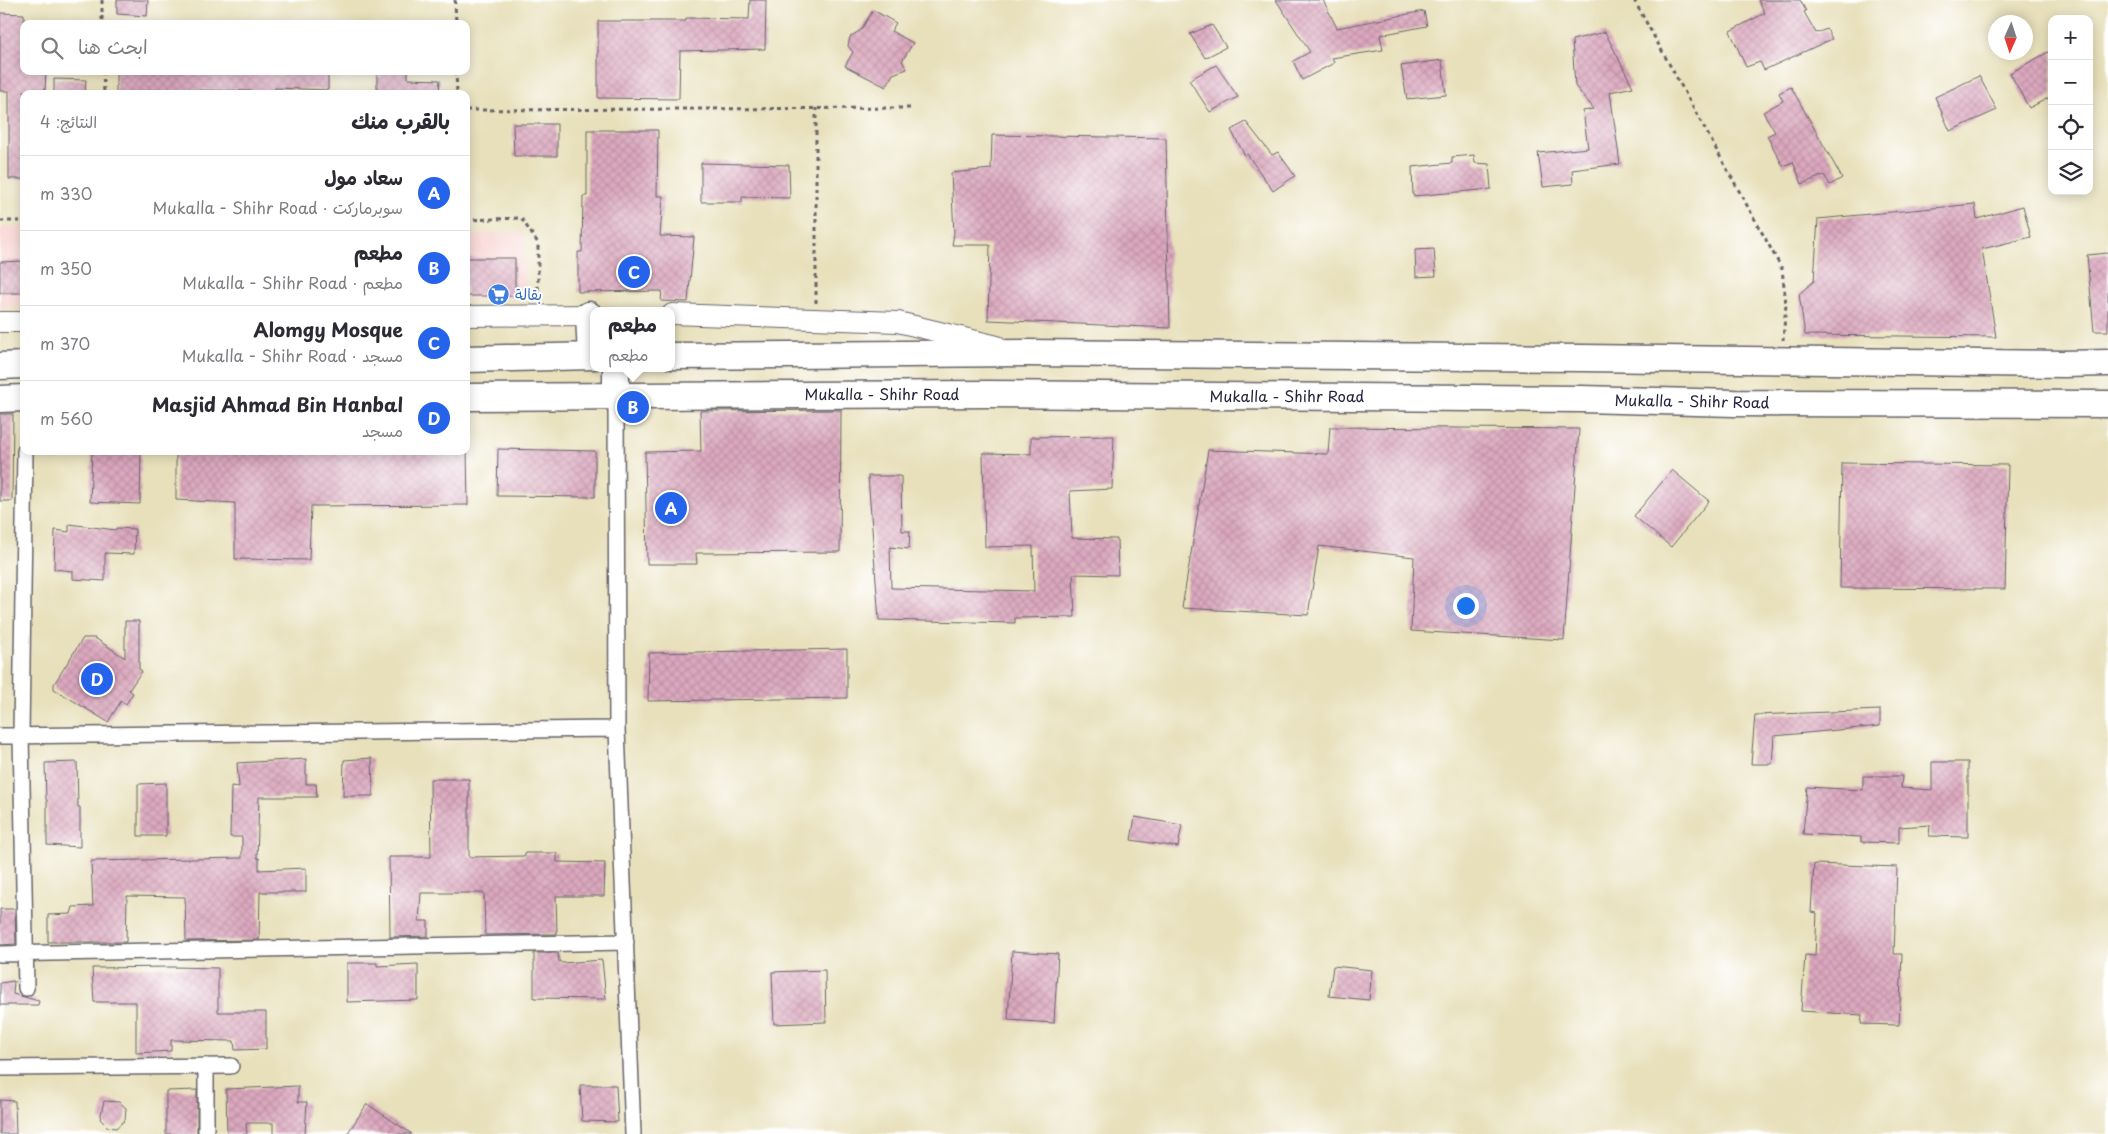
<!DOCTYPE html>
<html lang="ar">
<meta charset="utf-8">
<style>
:root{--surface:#fff;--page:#f2f2f3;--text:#2b2b33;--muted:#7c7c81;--line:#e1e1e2;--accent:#2563eb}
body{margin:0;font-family:"Playpen Sans","Playpen Sans Arabic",sans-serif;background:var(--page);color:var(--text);direction:rtl}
.controls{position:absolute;right:15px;top:15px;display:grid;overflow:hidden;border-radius:10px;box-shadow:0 2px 12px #0003}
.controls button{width:45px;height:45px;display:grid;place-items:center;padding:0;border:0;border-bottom:1px solid var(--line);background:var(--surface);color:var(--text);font:25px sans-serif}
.compass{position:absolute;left:1988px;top:15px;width:45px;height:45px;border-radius:50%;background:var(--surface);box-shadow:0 2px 12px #0003;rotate:183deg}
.you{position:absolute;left:1465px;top:605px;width:18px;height:18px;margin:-12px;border:4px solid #fff;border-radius:50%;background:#1a73e8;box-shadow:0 0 0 8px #1a73e833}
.badge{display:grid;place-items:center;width:32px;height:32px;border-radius:50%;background:var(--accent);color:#fff;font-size:16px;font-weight:700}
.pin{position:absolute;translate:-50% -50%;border:2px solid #fff;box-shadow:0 1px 5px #0006}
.popup{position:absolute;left:590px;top:307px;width:85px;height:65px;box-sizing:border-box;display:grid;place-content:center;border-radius:10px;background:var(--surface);filter:drop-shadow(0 1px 4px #0005);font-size:16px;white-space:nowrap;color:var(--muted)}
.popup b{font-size:19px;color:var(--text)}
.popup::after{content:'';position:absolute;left:50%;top:100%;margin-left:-10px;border:10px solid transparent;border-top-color:var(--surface)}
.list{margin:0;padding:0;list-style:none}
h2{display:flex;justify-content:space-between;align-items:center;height:65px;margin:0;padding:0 20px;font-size:21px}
h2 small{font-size:16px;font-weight:400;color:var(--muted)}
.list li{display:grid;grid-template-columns:32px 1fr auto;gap:15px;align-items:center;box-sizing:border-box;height:75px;padding:0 20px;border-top:1px solid var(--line)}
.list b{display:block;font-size:19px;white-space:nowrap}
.list p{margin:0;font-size:16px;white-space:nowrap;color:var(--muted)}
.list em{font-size:16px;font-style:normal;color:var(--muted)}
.icon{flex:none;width:28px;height:28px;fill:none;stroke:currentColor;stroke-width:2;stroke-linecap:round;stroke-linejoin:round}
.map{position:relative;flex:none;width:2108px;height:1134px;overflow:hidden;direction:ltr}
.search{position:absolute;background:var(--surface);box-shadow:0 2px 12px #0003;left:20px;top:20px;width:450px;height:55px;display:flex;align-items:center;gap:12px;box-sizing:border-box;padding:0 18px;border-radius:10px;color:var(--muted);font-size:19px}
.panel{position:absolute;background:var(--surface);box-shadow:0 2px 12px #0003;left:20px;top:90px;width:450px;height:365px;border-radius:10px;direction:rtl}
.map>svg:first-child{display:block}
.built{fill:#f7d0cd}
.building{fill:url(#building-cross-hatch)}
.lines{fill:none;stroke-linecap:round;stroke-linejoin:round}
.street-casing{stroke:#676468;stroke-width:18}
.secondary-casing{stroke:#676468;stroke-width:22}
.highway-casing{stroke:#676468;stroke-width:29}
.path{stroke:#676468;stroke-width:3;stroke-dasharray:4 4;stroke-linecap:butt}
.street{stroke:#fff;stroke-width:15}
.secondary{stroke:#fff;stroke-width:20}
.highway{stroke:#fff;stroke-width:26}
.labels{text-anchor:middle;stroke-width:4;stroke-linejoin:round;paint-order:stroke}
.shop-label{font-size:15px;fill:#366cbe;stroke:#fff;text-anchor:start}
.street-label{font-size:15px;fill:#22223b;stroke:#fff}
</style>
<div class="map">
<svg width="2108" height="1134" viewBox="0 0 2108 1134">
<defs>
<pattern id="building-cross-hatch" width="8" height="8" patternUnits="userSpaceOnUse" patternTransform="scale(1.25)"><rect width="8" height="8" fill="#dba8be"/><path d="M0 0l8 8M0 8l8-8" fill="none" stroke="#bc90a4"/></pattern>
</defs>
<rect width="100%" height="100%" fill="#fff"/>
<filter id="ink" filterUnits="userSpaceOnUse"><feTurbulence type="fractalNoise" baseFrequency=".02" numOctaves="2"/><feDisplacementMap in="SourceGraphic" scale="10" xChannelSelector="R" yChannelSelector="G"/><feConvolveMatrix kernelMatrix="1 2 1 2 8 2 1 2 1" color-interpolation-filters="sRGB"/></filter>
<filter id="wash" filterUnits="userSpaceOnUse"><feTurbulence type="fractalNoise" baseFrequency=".0096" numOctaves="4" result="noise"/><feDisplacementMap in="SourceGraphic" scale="20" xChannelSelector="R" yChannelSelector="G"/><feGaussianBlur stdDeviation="1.12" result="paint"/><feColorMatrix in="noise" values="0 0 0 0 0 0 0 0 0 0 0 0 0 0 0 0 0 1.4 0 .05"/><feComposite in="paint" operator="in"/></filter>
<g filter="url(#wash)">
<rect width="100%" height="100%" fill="#e8e0bb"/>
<!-- built -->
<path class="built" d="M 0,227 L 24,227 L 24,307 L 0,307 Z
M 524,232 L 525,299 L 466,300 L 466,235 Z"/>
<g id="blocks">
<!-- building -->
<path class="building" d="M 117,0 L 148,0 L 147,16 L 117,14 Z
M 750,0 L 766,0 L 765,49 L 680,51 L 679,99 L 598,98 L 598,21 L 686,21 L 686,18 L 749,19 Z
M 1276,0 L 1323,0 L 1337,28 L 1424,11 L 1427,26 L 1380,35 L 1383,50 L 1332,58 L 1334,63 L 1302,80 L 1293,61 L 1310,52 Z
M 1758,0 L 1800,0 L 1806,11 L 1804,12 L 1816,33 L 1827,29 L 1832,39 L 1764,70 L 1760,62 L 1746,67 L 1730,31 L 1765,13 Z
M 873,10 L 896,23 L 891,31 L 913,43 L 902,61 L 907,69 L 893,74 L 886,87 L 845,66 L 853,52 L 848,46 L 850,37 L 861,30 Z
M 0,13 L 24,14 L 24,71 L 46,71 L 45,90 L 24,91 L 24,179 L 9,179 L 9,91 L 0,91 Z
M 1212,25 L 1226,47 L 1205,58 L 1190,34 Z
M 1605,32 L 1633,87 L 1610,92 L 1620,164 L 1572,170 L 1573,184 L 1543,187 L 1538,153 L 1588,148 L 1583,111 L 1594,109 L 1575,86 L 1572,40 Z
M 2052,50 L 2052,96 L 2029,108 L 2010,73 Z
M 1442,60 L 1446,95 L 1407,99 L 1401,66 Z
M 1216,65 L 1238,97 L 1210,112 L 1189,80 Z
M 116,71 L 328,71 L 328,90 L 275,88 L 275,94 L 251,94 L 251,91 L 188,90 L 188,94 L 116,94 Z
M 377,71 L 408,71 L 408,79 L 440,80 L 439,94 L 377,94 Z
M 1979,76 L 1997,110 L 1950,131 L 1935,97 Z
M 54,79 L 86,80 L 85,94 L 54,94 Z
M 1791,87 L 1842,178 L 1830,185 L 1824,175 L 1802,184 L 1793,162 L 1783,166 L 1767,136 L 1775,132 L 1763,112 L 1783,101 L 1779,93 Z
M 1246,122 L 1272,155 L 1278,152 L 1295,176 L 1273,191 L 1247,154 L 1245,156 L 1231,130 Z
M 513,124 L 557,124 L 557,156 L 514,156 Z
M 587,130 L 658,130 L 657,196 L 663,196 L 660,236 L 694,237 L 688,302 L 661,301 L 662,291 L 578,292 L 578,252 L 582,252 L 583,196 L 587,196 Z
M 992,135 L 1166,138 L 1170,328 L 988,320 L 990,245 L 952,245 L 954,234 L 951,173 L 991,169 Z
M 1474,155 L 1475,163 L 1489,164 L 1491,189 L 1413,196 L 1412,167 L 1452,163 L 1452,157 Z
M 701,163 L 789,165 L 790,198 L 742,197 L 742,202 L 701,202 Z
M 1975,204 L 1977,219 L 2023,206 L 2031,237 L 1982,249 L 1996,337 L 1805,335 L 1799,294 L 1814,281 L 1818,219 Z
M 1434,249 L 1436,276 L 1416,277 L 1415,250 Z
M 2108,253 L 2108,331 L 2094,331 L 2087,255 Z
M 466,258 L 515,258 L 515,296 L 466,296 Z
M 24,261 L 24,293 L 0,293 L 0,262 Z
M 841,410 L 840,552 L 696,553 L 697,564 L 647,564 L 645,452 L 701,451 L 700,411 Z
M 0,414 L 13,414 L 12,501 L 0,501 Z
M 1330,427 L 1579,429 L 1564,640 L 1411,631 L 1414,557 L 1319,546 L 1308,615 L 1182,608 L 1208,450 L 1328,454 Z
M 1114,436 L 1112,489 L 1070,491 L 1072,538 L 1117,539 L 1118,575 L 1073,574 L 1075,617 L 1015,618 L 1015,623 L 879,620 L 868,476 L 901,476 L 902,531 L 910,531 L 909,549 L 890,547 L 891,588 L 1034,591 L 1033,546 L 985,547 L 983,453 L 1031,454 L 1031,437 Z
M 498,449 L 595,451 L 595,497 L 497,496 Z
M 92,451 L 141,452 L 140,504 L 90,502 Z
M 176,451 L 467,451 L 468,505 L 311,506 L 309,560 L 235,559 L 235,503 L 176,500 Z
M 1842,463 L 2008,465 L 2005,589 L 1840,588 Z
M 1672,470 L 1709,501 L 1671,547 L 1634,516 Z
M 69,524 L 116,530 L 116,528 L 135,529 L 134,554 L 105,553 L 105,581 L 73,579 L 73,571 L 54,569 L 55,530 L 69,532 Z
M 125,621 L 139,621 L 139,669 L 142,671 L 129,690 L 133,693 L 126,704 L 121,701 L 108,722 L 54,689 L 54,684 L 83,638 L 95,638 L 125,658 Z
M 847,649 L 847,698 L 648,701 L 649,653 Z
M 1880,710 L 1880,726 L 1774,736 L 1772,764 L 1751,764 L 1755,715 Z
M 372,758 L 373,796 L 343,796 L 344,760 Z
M 306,759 L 306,784 L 316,784 L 317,797 L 259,797 L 257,858 L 259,858 L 259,870 L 306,868 L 306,892 L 260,892 L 259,940 L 186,941 L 185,897 L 127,896 L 126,942 L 48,942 L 48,915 L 71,914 L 73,907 L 93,906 L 91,861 L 242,858 L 242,837 L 230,837 L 231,786 L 239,787 L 237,763 Z
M 77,762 L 78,807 L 80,807 L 80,847 L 47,845 L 47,800 L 46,800 L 45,763 Z
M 1932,762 L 1968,762 L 1968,837 L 1929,836 L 1930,825 L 1899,827 L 1899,843 L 1861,842 L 1861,837 L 1803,834 L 1807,787 L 1863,790 L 1863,776 L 1902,776 L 1901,788 L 1932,790 Z
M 430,779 L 469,779 L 469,857 L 525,856 L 525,853 L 557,853 L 557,862 L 605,863 L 604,896 L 556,896 L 557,934 L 485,935 L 484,893 L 421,893 L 419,921 L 428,921 L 428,936 L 390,937 L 389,857 L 431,857 Z
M 166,783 L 166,836 L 138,836 L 138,784 Z
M 1135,817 L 1182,825 L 1178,847 L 1131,840 Z
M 1814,864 L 1897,867 L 1894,954 L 1902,954 L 1899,1025 L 1861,1024 L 1862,1015 L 1801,1011 L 1805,955 L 1815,956 L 1817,913 L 1811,912 Z
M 0,909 L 15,909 L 16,944 L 0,945 Z
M 1012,951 L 1058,954 L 1054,1023 L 1008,1020 Z
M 534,953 L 558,953 L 559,961 L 562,963 L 602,960 L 606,999 L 534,998 Z
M 347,963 L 377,963 L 377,966 L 418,964 L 418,1000 L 347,1002 Z
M 1333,966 L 1372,970 L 1369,1000 L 1329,996 Z
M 172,967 L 218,968 L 218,1012 L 266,1012 L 266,1049 L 235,1050 L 234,1041 L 171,1040 L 171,1051 L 136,1053 L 136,1002 L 94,1002 L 92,968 Z
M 825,970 L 826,1022 L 774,1024 L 772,972 Z
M 14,981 L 13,994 L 39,1001 L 38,1005 L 0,1005 L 0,983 Z
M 580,1085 L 616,1085 L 618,1122 L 582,1121 Z
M 298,1086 L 298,1102 L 307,1102 L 305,1134 L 273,1134 L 273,1123 L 246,1123 L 247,1134 L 227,1134 L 226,1089 Z
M 197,1090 L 197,1134 L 166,1134 L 166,1091 Z
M 0,1100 L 15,1101 L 16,1134 L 0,1134 Z
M 104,1101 L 119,1102 L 126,1108 L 125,1120 L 116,1128 L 108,1127 L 100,1119 Z
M 367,1104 L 412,1134 L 347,1134 Z"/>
</g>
</g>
<g filter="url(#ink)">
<use href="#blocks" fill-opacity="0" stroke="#676468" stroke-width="1"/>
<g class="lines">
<defs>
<path id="street" d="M 616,396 L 617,729 L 633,1134
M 25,451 L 21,735 L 26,988
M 0,736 L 617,729
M 0,954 L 626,942
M 206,1066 L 206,1134
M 0,1068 L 231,1066"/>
<path id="secondary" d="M 672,314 L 898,322 L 997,346
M 466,316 L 594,315
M 0,322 L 24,322"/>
<path id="highway" d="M 589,315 L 591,356
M 672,356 L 1026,353 L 1582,358 L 2063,364 L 2108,363
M 466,359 L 594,356
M 0,366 L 24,365
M 616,368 L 616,396
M 466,397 L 988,394 L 1581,399 L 1734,403 L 2108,404
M 0,399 L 24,398"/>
</defs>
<!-- street casing -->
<use href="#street" class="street-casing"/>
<!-- secondary casing -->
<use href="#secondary" class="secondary-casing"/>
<!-- highway casing -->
<use href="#highway" class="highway-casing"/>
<!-- path -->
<path class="path" d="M 102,0 L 102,24
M 455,0 L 456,24
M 1634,0 L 1782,269 L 1786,304 L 1783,340
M 103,71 L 104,94
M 456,71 L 457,94
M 466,110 L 911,108
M 466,220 L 521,218 L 538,243 L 538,298
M 0,221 L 24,221
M 816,303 L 816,108"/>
<!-- street -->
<use href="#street" class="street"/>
<!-- secondary -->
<use href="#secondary" class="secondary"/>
<!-- highway -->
<use href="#highway" class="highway"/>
</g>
</g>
<!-- icons -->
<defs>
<symbol id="supermarket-disc" viewBox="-11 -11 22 22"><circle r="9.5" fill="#3f7fe0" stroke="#fff"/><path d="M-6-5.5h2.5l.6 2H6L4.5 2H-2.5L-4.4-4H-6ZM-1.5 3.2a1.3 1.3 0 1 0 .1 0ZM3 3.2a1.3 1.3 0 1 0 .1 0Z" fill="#fff"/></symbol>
</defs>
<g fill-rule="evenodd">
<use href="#supermarket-disc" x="486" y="282" width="25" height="25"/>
</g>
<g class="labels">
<!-- shop labels -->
<g class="shop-label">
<text x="515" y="300">بقالة</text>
</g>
<!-- street labels -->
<g class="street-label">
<text x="882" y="400">Mukalla - Shihr Road</text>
<text x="1287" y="402">Mukalla - Shihr Road</text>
<text transform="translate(1692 402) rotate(1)" y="5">Mukalla - Shihr Road</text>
</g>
</g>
</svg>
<div class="controls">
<button>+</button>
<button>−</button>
<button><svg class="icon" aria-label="locate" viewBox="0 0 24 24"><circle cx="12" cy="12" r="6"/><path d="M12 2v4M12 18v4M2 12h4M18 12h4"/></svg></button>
<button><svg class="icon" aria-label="layers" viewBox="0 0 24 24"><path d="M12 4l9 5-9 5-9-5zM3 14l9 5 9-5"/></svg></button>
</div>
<svg class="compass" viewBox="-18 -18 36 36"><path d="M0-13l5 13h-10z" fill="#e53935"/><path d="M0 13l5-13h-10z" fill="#7c7c81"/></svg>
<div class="you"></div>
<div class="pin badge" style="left:671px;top:508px">A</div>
<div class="pin badge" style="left:633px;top:407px">B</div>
<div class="popup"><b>مطعم</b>مطعم</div>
<div class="pin badge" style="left:634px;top:272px">C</div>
<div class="pin badge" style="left:97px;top:679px">D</div>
<div class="search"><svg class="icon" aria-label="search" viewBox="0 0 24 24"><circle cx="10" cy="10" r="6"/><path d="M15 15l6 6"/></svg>ابحث هنا</div>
<section class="panel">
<h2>بالقرب منك<small>النتائج: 4</small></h2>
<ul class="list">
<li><span class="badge">A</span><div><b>سعاد مول</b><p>سوبرماركت · Mukalla - Shihr Road</p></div><em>330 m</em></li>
<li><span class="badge">B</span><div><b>مطعم</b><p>مطعم · Mukalla - Shihr Road</p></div><em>350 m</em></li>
<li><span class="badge">C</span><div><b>Alomgy Mosque</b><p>مسجد · Mukalla - Shihr Road</p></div><em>370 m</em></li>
<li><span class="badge">D</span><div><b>Masjid Ahmad Bin Hanbal</b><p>مسجد</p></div><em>560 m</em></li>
</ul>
</section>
</div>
